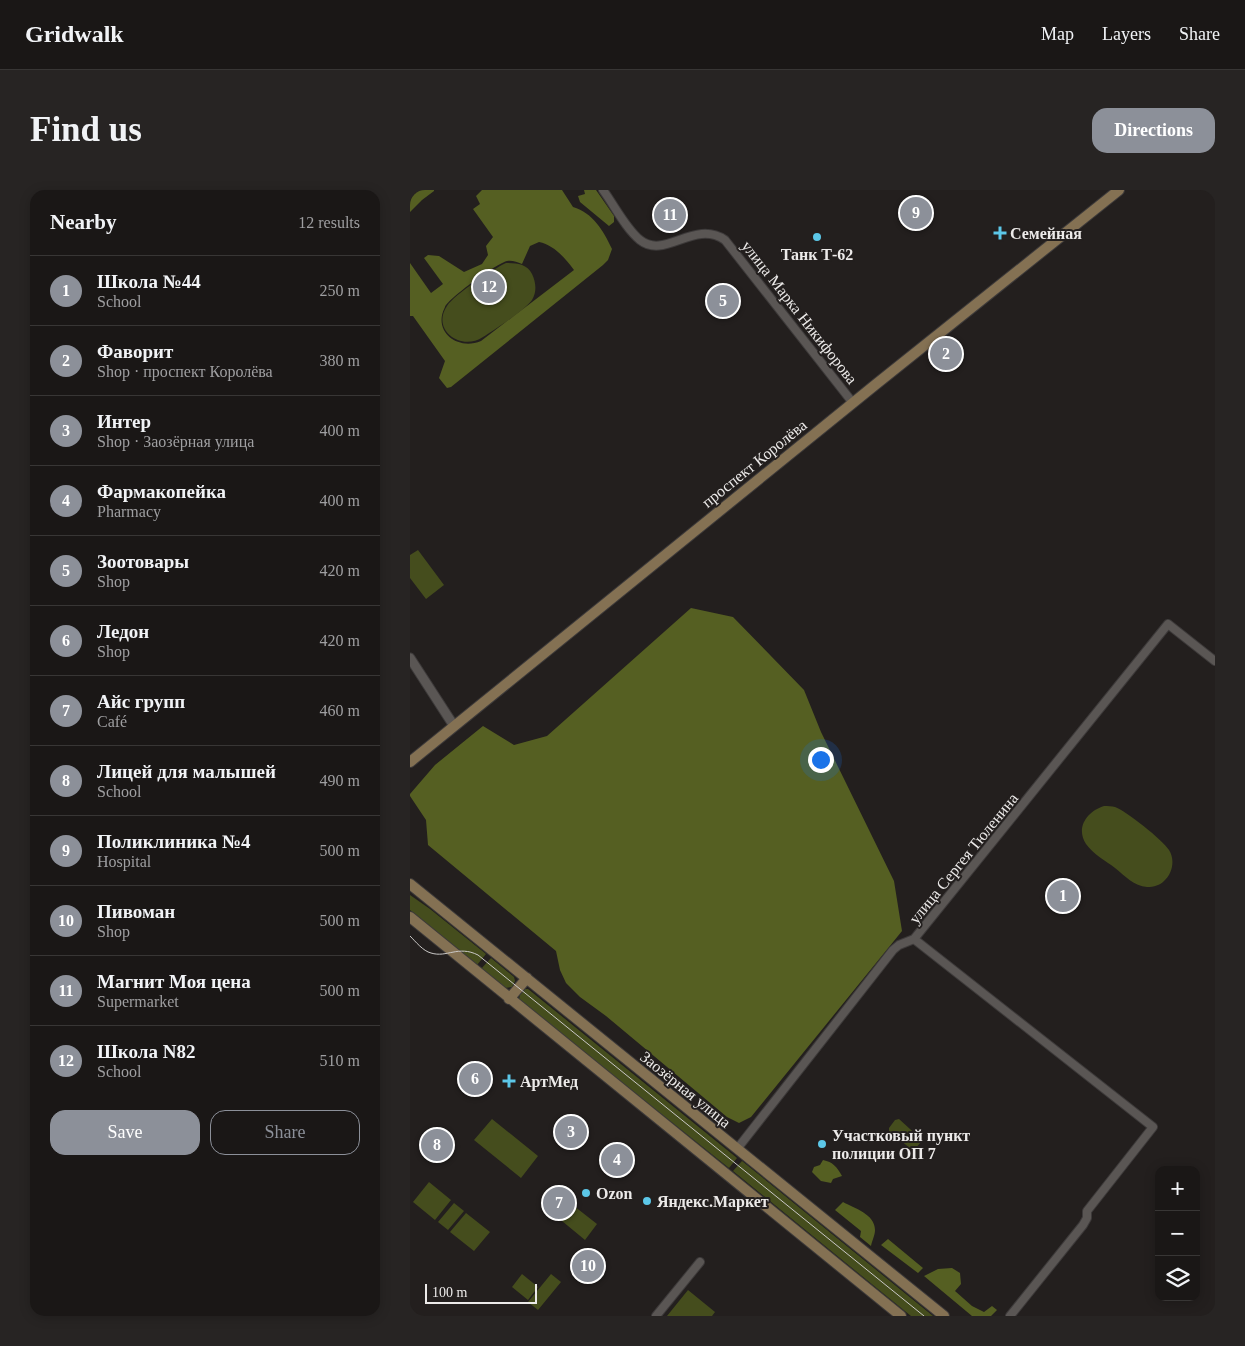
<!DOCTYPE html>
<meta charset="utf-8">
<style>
:root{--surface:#1a1716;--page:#272423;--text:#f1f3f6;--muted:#9f9fa1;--line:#383635;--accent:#8c9099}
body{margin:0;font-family:Georgia,serif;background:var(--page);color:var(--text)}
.controls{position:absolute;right:15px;bottom:15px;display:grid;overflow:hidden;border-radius:10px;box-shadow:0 2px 12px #0003}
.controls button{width:45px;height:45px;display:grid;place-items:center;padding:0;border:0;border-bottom:1px solid var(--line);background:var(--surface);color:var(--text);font:25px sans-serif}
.scale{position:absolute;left:15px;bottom:12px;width:112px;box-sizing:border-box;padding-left:5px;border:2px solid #eceae9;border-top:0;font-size:14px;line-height:18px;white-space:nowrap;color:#eceae9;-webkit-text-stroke:4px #231f1e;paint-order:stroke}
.you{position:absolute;left:410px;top:569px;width:18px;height:18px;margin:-12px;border:4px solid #fff;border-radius:50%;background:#1a73e8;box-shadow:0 0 0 8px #1a73e833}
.badge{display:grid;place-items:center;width:32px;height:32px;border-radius:50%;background:var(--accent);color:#fff;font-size:16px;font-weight:700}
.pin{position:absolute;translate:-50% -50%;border:2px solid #fff;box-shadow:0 1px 5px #0006}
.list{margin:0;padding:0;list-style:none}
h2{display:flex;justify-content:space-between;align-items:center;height:65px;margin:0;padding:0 20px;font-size:21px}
h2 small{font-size:16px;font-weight:400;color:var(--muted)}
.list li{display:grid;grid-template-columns:32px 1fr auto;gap:15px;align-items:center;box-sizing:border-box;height:70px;padding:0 20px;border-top:1px solid var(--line)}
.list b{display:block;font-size:19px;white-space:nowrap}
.list p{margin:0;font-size:16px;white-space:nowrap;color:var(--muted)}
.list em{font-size:16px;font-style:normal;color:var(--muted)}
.actions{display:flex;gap:10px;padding:15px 20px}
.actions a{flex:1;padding:11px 0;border:1px solid var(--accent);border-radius:15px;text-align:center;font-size:18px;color:var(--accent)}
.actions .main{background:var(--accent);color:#fff}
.icon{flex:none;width:28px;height:28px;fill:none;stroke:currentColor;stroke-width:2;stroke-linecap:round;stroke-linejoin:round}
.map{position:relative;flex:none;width:805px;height:1126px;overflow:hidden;border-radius:15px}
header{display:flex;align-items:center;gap:30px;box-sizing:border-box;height:70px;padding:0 25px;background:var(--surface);border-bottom:1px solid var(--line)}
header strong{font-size:24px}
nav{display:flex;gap:28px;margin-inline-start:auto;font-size:18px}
.intro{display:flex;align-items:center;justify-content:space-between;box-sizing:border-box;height:120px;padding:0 30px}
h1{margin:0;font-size:35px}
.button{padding:12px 22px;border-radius:15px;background:var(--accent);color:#fff;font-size:18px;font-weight:700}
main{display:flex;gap:30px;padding:0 30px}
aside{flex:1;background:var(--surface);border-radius:15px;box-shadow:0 2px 12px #0003}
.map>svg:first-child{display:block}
.green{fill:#454d1d}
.forest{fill:#555f22;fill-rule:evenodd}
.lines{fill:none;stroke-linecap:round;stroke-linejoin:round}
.minor-casing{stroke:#3d3a3a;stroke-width:10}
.tertiary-casing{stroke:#3d3a3a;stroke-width:11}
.secondary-casing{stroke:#3d3a3a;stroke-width:12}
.minor{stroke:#5a5654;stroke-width:8}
.tertiary{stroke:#5a5654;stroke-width:9}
.secondary{stroke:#847153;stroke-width:10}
.tram{stroke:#cac8c7;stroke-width:1}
.poi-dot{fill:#5cc7e8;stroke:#231f1e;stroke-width:2}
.labels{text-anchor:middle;stroke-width:4;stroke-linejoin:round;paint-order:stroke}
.poi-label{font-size:16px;font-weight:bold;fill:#eceae9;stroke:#231f1e;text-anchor:start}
.street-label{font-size:16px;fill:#eceae9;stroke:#231f1e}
</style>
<header>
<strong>Gridwalk</strong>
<nav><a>Map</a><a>Layers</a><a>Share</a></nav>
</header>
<div class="intro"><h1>Find us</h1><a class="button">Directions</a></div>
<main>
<aside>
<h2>Nearby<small>12 results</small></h2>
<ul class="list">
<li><span class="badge">1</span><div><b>Школа №44</b><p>School</p></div><em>250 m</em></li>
<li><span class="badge">2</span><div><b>Фаворит</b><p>Shop · проспект Королёва</p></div><em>380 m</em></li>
<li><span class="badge">3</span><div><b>Интер</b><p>Shop · Заозёрная улица</p></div><em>400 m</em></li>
<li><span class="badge">4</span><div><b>Фармакопейка</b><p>Pharmacy</p></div><em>400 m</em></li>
<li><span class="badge">5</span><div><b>Зоотовары</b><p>Shop</p></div><em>420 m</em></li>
<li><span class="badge">6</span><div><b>Ледон</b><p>Shop</p></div><em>420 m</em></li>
<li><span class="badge">7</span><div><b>Айс групп</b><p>Café</p></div><em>460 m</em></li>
<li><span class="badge">8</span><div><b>Лицей для малышей</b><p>School</p></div><em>490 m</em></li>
<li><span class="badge">9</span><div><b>Поликлиника №4</b><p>Hospital</p></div><em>500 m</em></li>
<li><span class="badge">10</span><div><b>Пивоман</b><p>Shop</p></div><em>500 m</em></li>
<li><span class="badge">11</span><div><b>Магнит Моя цена</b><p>Supermarket</p></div><em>500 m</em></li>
<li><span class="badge">12</span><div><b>Школа N82</b><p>School</p></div><em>510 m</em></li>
</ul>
<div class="actions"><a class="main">Save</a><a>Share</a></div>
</aside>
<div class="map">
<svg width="805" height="1126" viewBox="0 0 805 1126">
<rect width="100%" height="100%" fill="#231f1e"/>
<!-- green -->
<path class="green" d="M 96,73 C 107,73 117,74 122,84 C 126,92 127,102 122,110 C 114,121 85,139 73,147 C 50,162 21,139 37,116 C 45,104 83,79 96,73 Z
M 8,360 L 34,395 L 16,409 L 0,388 L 0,365 Z
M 694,616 C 698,616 702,616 705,617 C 716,621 753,650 759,660 C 765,669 763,683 754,691 C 750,695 744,697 737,697 C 724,696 715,686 705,678 C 696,671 683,664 676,654 C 665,637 678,621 694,616 Z
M 0,705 L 20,719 L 76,764 L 67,775 L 0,720 Z
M 81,768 L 104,787 L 105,791 L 102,797 L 95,798 L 71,779 Z
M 115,799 L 118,799 L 327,968 L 319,978 L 109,810 L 110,803 Z
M 82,929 L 128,966 L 111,988 L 64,950 Z
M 489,929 L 511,949 L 511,952 L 504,960 L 501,959 L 479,941 L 479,938 L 485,930 Z
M 332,971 L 523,1126 L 501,1126 L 323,981 Z
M 19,992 L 41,1010 L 25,1030 L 3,1012 Z
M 44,1013 L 54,1021 L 38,1040 L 28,1032 Z
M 164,1016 L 187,1034 L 175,1050 L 152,1031 Z
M 56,1023 L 80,1042 L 64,1061 L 40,1042 Z
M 112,1084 L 128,1097 L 118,1110 L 102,1097 Z
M 141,1084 L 151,1092 L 128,1120 L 118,1112 Z
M 278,1100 L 305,1122 L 302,1126 L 257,1126 Z"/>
<!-- forest -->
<path class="forest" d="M 0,0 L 24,0 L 24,1 L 12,10 L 0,22 Z
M 72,0 L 152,0 L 163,17 C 183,23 193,40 202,59 L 198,70 L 193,75 L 41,197 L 37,198 L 29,188 L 35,171 L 3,126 L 0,126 L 0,73 L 21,103 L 33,94 L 14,68 L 18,65 L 29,66 L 54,82 L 72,74 L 78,65 L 76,56 L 83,47 L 63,19 L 70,14 L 66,6 ZM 129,52 C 144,55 155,68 164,80 L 71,151 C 48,161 22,142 35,117 C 39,108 87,73 97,71 C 102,70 107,72 112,74 L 120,56 Z
M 174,0 L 186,0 L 204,26 L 204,32 L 199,36 L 170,12 L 168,6 L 175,4 Z
M 281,418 L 323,427 L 394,500 L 411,542 L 484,691 L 492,741 L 341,927 L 329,933 L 317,927 L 196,826 L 170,807 L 156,793 L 150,780 L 146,761 L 18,655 L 16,630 L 0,606 L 0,604 L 25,575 L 73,536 L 104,555 L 137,546 Z
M 413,970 C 423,972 427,977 432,986 L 423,989 L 421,993 L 411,991 L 402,982 L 404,977 L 410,975 Z
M 433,1012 C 444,1018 465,1024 465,1040 C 465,1045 462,1051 461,1056 L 450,1047 L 451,1041 L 425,1020 Z
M 478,1049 L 513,1078 L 508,1083 L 471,1055 Z
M 542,1078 L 550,1083 L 551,1094 L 545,1101 L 562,1116 L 574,1122 L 582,1116 L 587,1120 L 581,1126 L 562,1126 L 514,1086 L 528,1079 Z"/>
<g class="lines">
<defs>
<path id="minor" d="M 193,0 C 204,15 216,39 230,50 C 255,70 284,29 315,50 L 443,213
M 504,749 L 743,937 L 677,1021 L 677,1028 L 673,1035 L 600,1126
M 327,959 L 483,760 L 489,755 L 504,749 L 758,434 L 805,471
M 246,1126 L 290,1072"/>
<path id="tertiary" d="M 0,468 L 44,536"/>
<path id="secondary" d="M 0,572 L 465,195 L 709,0
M 0,694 L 534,1126
M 0,727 L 491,1126
M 99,809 L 117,788"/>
</defs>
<!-- minor casing -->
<use href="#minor" class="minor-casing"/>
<!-- tertiary casing -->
<use href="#tertiary" class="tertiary-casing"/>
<!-- secondary casing -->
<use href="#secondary" class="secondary-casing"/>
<!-- minor -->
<use href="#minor" class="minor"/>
<!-- tertiary -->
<use href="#tertiary" class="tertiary"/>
<!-- secondary -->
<use href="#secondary" class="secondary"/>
<!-- tram -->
<path class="tram" d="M 0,746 C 6,752 13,761 21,763 C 37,768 48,755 68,765 L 514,1126"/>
</g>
<!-- markers -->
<g class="poi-dot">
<path d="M587.5 35.5h5v5h5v5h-5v5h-5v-5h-5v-5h5z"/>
<circle cx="407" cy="47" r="5"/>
<path d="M96.5 883.5h5v5h5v5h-5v5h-5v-5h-5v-5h5z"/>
<circle cx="412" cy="954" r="5"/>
<circle cx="176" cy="1003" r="5"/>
<circle cx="237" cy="1011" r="5"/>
</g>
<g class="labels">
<!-- poi labels -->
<g class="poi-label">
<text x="600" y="49">Семейная</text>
<text x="407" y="70" text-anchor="middle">Танк Т-62</text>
<text x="110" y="897">АртМед</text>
<text x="422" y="951">Участковый пункт<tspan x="422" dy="18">полиции ОП 7</tspan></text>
<text x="186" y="1009">Ozon</text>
<text x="247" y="1017">Яндекс.Маркет</text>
</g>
<!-- street labels -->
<g class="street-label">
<text transform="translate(390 122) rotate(52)" y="6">улица Марка Никифорова</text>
<text transform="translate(344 273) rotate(-39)" y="6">проспект Королёва</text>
<text transform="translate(553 668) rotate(-51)" y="6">улица Сергея Тюленина</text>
<text transform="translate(276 899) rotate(39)" y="6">Заозёрная улица</text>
</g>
</g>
</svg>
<div class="controls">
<button>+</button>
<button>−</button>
<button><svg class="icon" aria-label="layers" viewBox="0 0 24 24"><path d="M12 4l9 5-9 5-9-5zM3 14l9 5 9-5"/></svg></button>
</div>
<div class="scale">100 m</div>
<div class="you"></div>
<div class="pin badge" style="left:653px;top:706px">1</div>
<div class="pin badge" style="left:536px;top:164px">2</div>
<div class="pin badge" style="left:161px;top:942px">3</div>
<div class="pin badge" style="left:207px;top:970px">4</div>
<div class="pin badge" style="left:313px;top:111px">5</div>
<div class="pin badge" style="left:65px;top:889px">6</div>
<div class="pin badge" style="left:149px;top:1013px">7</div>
<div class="pin badge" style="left:27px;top:955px">8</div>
<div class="pin badge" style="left:506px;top:23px">9</div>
<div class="pin badge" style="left:178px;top:1076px">10</div>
<div class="pin badge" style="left:260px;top:25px">11</div>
<div class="pin badge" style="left:79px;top:97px">12</div>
</div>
</main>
